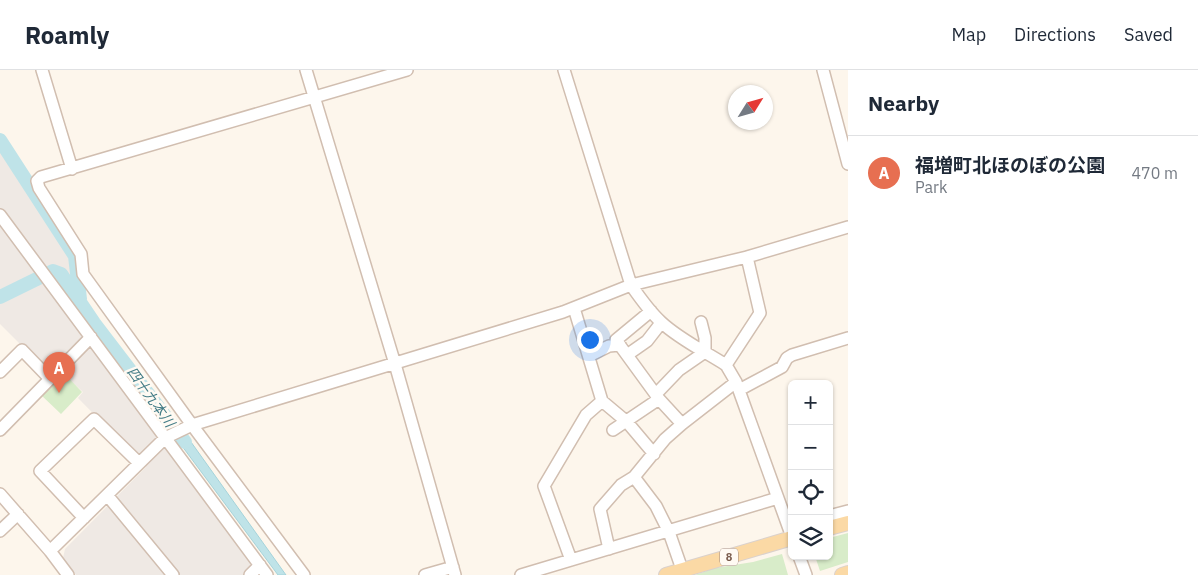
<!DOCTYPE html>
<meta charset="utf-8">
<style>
:root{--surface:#fff;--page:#f2f2f3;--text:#1f2937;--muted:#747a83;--line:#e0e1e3;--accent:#e76f51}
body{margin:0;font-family:"IBM Plex Sans","Noto Sans JP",sans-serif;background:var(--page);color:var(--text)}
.controls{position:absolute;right:15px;bottom:15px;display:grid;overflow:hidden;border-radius:8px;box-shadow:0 1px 4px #0004}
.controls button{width:45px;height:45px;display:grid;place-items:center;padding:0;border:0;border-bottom:1px solid var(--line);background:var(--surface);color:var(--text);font:25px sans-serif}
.compass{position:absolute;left:728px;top:15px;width:45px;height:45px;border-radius:50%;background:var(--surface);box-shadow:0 1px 4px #0004;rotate:53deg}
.you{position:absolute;left:589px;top:269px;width:18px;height:18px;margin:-12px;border:4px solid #fff;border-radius:50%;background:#1a73e8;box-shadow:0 0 0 8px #1a73e833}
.badge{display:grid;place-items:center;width:32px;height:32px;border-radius:50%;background:var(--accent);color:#fff;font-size:16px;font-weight:700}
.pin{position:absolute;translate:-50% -41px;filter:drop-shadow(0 1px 2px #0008)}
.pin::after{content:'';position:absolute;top:26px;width:18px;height:15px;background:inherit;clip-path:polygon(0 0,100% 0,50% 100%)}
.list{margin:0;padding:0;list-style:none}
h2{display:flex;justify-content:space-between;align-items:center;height:65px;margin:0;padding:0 20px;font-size:21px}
h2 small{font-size:16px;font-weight:400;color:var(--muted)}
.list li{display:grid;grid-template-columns:32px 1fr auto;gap:15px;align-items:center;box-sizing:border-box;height:75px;padding:0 20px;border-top:1px solid var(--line)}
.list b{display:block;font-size:19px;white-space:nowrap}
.list p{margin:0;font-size:16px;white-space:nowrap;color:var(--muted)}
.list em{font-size:16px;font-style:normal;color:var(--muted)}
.icon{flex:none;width:28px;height:28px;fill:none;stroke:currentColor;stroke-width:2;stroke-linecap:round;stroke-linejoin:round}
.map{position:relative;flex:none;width:848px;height:505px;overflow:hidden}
header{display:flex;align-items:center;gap:30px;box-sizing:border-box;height:70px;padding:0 25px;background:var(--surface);border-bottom:1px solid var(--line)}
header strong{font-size:24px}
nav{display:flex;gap:28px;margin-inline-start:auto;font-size:18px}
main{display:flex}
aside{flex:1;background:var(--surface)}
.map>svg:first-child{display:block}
.industrial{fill:#efe9e4}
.green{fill:#d8ecc9}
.water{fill:#bfe3e8;stroke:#a5d3da}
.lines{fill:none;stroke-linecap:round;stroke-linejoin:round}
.river{stroke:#bfe3e8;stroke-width:14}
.minor-casing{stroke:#d1beb0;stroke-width:14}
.major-casing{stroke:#dad1cd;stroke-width:16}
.minor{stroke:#fff;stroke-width:11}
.major{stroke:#fbd9a5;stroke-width:14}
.labels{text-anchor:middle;stroke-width:5;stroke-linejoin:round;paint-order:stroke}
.shield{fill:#fffaf3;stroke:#a28b7f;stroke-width:1}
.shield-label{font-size:11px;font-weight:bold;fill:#7a5c4d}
.water-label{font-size:14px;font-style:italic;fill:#437c86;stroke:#fffaf3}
</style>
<header>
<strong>Roamly</strong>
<nav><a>Map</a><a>Directions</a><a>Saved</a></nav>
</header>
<main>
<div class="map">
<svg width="848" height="505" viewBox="0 0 848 505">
<rect width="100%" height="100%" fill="#fdf6ec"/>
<!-- industrial -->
<path class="industrial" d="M 0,80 L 72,187 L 82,262 L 263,505 L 76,505 L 63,488 L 65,479 L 146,397 L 78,328 L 83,322 L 58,299 L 50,304 L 0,254 Z"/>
<!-- green -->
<path class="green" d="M 63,302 L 82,322 L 61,344 L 40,324 Z
M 848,463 L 848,492 L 820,501 L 815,486 L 829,486 L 829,468 Z
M 782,484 L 788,505 L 695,505 L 715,498 L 753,492 Z"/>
<!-- water -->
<path class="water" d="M 186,365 L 286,505 L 278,505 L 176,368 Z"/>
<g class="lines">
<!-- river -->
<path class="river" d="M 0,70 L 75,186 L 80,229
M 0,227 L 53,201 L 61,204 L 94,253 L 185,372"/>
<defs>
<path id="minor" d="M 42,0 L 72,99
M 306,0 L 395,294 L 455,505
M 564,0 L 631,215 C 640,228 649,241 661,252 C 679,269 704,281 726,295
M 823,0 L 848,94
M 0,145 L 267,505
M 651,241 L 616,270 L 659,329 L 682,354
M 627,285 L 647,271 L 661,253
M 589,286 L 609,276 L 620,275
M 0,302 L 22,280 L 50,309
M 739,320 L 782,297 L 787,288 L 792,285 L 848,268
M 656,324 L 679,300 L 705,282 L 705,268 L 701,252
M 602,331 L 627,352 L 654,384
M 0,360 L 91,267
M 613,360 L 659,329
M 0,424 L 50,481
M 107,425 L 173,505
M 829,446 L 848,441
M 84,448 L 40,401 L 94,349 L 139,393
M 0,461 L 18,444
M 792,467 L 736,312 L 726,295 L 760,243 L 747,187 L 848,157
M 609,479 L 600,439 L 621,415 L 634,407
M 799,486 L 806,505
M 571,490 L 544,416 L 586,345 L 602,331 L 574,238
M 68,505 L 50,481 L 165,368 L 192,355 L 563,242 L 631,215 L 747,187
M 250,505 L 260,495
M 304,505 L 192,355 L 83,204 L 81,184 L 39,118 L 37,111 L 41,107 L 407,0
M 425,505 L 453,497
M 521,505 L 778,428
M 684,505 L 669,462 L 656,436 L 634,407 L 665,369 L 682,354 L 736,312"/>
<path id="major" d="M 829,458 L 848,453
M 666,505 L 792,468
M 842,505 L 848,503"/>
</defs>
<!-- minor casing -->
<use href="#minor" class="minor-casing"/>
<!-- major casing -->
<use href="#major" class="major-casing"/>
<!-- minor -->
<use href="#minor" class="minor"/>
<!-- major -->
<use href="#major" class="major"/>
</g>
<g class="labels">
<!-- shield labels -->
<rect class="shield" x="720" y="478.5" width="18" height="17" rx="4"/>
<g class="shield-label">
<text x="729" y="491">8</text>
</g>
<!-- water labels -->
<g class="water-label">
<text transform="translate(151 327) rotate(54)" y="5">四十九本川</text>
</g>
</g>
</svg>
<div class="controls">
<button>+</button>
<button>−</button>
<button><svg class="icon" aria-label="locate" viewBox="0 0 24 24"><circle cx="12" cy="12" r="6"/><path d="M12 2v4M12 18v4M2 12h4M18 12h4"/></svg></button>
<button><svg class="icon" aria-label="layers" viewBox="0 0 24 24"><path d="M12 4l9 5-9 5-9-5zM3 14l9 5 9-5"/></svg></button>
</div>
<svg class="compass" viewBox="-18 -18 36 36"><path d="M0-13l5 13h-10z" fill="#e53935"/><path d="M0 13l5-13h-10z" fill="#747a83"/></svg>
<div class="you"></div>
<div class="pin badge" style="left:59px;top:323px">A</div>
</div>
<aside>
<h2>Nearby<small></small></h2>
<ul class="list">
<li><span class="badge">A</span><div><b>福増町北ほのぼの公園</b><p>Park</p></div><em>470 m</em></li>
</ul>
</aside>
</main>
